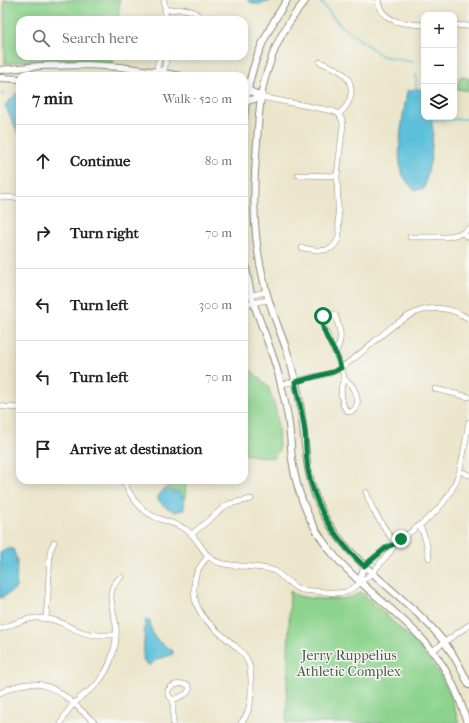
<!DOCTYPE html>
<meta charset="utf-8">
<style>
:root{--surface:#fff;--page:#f2f2f2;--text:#202124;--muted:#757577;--line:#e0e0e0}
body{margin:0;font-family:"IM FELL French Canon",serif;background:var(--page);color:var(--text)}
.controls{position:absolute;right:12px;top:12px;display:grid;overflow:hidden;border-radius:8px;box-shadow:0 2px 10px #0003}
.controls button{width:36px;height:36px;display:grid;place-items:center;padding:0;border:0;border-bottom:1px solid var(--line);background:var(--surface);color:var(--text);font:20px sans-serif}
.stop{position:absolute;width:12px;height:12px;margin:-9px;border:3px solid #0b8043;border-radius:50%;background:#fff}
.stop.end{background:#0b8043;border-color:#fff;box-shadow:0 1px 4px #0008}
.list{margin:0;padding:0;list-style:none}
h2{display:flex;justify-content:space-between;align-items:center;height:52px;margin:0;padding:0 16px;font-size:17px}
h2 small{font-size:13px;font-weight:400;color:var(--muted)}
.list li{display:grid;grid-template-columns:26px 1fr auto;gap:12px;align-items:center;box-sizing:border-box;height:72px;padding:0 16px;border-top:1px solid var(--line)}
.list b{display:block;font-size:15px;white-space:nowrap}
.list em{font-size:13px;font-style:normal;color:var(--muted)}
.icon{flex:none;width:22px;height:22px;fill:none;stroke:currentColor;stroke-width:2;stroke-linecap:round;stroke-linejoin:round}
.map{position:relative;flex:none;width:469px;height:723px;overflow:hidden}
.search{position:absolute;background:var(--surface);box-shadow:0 2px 10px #0003;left:16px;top:16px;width:232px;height:44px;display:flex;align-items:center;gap:10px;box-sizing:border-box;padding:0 14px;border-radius:12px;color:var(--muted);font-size:15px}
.panel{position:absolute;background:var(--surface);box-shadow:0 2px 10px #0003;left:16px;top:72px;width:232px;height:412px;border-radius:12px}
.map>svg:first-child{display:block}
.green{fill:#8cd38d;stroke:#5c7f5c}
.water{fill:#5cc0da;stroke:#447682}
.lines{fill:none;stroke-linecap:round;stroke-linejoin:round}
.stream{stroke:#5cc0da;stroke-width:1.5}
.minor-casing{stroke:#8b887b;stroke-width:6}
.tertiary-casing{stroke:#8b887b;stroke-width:8}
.minor{stroke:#fff;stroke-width:5}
.tertiary{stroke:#fff;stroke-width:6}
.route{stroke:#0b8043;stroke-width:5}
.labels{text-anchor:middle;stroke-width:3;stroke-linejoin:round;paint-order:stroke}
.park-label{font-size:14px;fill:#485d48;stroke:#f6f6f2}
</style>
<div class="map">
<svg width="469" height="723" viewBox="0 0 469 723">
<rect width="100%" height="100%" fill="#f6f6f2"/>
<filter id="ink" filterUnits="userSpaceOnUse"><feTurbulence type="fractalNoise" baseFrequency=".025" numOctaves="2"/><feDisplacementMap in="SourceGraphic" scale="8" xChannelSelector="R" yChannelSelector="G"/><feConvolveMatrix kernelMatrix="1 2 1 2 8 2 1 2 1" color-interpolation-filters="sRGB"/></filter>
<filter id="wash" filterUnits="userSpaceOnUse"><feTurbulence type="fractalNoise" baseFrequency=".012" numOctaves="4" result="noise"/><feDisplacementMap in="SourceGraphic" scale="16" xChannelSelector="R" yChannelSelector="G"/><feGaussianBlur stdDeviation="0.9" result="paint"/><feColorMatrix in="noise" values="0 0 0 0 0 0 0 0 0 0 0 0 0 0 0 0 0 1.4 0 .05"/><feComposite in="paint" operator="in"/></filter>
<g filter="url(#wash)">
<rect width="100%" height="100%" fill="#ebe6cb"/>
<!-- green -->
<path class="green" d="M 4,0 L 120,0 L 118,20 L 20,20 L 20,56 L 113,56 L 113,63 L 50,59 L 5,63 Z
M 461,76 L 469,79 L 469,91 L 457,89 L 459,78 Z
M 244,364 L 268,386 L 276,410 L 278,428 L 279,450 L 273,458 L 244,454 Z
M 164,480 L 186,480 L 185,498 L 166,486 Z
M 290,591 C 293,593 296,595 299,596 C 307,599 337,600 346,598 C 352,597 356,595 361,592 L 417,644 L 430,660 L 441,676 L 450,694 L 459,723 L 286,723 Z"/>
<!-- water -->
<path class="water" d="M 247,0 L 272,0 C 263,5 256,6 247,0 Z
M 416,89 L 420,89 L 424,91 L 424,117 L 431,117 L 433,131 L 431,158 L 424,189 L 414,190 C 410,185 405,180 403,175 C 394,154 404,114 407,91 Z
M 20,93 L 20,135 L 18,133 L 5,105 L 16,94 Z
M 165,488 L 175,493 L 179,491 C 183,498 187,503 183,510 L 176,512 C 169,509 161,505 157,498 Z
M 7,549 L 13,549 L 17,560 L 16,588 L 7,595 L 0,598 L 0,554 L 3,550 Z
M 146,620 L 149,620 L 150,622 C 153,641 158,641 173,651 L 173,654 L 154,661 L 150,666 L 143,661 L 145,622 Z"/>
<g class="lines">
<!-- stream -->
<path class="stream" d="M 319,0 L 320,1 L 339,24 L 382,56 L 413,62
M 416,74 L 416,89
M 0,93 L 4,95
M 431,120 L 469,119"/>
</g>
</g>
<g filter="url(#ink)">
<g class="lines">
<defs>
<path id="minor" d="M 164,0 L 166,20
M 378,0 C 381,23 405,24 424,25
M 165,10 C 179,9 194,6 202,20
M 454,25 L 469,26
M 320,62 C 326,65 334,67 340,71 C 357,83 353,102 339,114
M 159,72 L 165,68 L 166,56
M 159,72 L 157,67 L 160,56
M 261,97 L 333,111 L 339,114 L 342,120 L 343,124 L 337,176 L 339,235 C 335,256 317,250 302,248
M 298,175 L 337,176
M 0,197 L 20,198
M 469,228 L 463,233 L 466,236 L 469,237
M 410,237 L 446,237 L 463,233
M 244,297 L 266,292
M 244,304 L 268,300
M 335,352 C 344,339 340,329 335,315 C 330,312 327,313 323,316 L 322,321 L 332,348 L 335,352 L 339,361 L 345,380 C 350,382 353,386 355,391 C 364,410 345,422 342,399 C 341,392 340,385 345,380
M 281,384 C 293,382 305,379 317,376 C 323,375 330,374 335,371 C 378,349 414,282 469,319
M 435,389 L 469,397
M 0,406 L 5,407 L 20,408
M 460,471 L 469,475
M 123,480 C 131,497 141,513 160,519 C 170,523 179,524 188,531 C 201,541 202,557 220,563 C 234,567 254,566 269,569 L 275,571 L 295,587 L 301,590 L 338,593 L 346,592 L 356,586 L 372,573 L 390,552 L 395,544 C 408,533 423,524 435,512 C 463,484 462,457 469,422
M 366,492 L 373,510 L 395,544
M 419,525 C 426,537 427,545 429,558
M 192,534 L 224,507 L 229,504 L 251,499
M 209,556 C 199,565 194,575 194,588 C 193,616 216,629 235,646 C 240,650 246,655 248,662 C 252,671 251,682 251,692 C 251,704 249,714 241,723
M 359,582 L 364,566 L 387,547 L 394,545
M 46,618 L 48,594 L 50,551 L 54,542
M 0,629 C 11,625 23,619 35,618 C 58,617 66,627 85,633 C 95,636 106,635 116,635
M 432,651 L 469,625
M 0,693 C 44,669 64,695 95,723
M 61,723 C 65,713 73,704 81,697 C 85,693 90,691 94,687 C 103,678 110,665 113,653 C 116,644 117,635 116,626 C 114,613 108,598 113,586 C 115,583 118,579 121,577
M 173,723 L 173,700 L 168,695 L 168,690 C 173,682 195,681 188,692 C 186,695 177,698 173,700"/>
<path id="tertiary" d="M 306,0 C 290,19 277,39 270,63 C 267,72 263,82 262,92 C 259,108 258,125 257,142 C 253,190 252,235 264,282 C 269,306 279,328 287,351 C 291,365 295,378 298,392 C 303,417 304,442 308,468 C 311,487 319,508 329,524 C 357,567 400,593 434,630 C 449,646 460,665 469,685
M 0,70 L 39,66 L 88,65 L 120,67 L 159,72 L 180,76
M 0,78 L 20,79
M 245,88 L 261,97
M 244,102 L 261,97
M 244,118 C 248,71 261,39 287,0
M 244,257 C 247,273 249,289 254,304 C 263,331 275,357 281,385 C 285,401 289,418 290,435 C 291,443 291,451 292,459 C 296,489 306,516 323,541 C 350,580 392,605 424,641 C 445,664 459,693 467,723"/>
</defs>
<!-- minor casing -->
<use href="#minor" class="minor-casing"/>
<!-- tertiary casing -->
<use href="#tertiary" class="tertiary-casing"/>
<!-- minor -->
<use href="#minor" class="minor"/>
<!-- tertiary -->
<use href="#tertiary" class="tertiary"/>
</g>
</g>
<g class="lines" filter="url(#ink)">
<!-- route -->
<path class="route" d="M 323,316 C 319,325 330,344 335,352 C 338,357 339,363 341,368 L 333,372 L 295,382 C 299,399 303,416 305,433 C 306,445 306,458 308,470 C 315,507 336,540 364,566 L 387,547 L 395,544 L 401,539"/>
</g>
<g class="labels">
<!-- park labels -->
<g class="park-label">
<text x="349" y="660">Jerry Ruppelius<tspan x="349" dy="16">Athletic Complex</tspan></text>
</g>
</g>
</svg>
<div class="controls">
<button>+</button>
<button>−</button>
<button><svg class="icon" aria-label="layers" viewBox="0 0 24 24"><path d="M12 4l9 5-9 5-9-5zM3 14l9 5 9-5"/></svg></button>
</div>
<div class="stop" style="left:323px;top:316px"></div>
<div class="stop end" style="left:401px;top:539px"></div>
<div class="search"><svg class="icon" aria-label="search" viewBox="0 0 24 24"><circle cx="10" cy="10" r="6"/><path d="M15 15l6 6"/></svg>Search here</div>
<section class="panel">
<h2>7 min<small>Walk · 520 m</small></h2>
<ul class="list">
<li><svg class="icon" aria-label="ahead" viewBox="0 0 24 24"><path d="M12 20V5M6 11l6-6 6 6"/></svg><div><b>Continue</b></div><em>80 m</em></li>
<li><svg class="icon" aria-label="right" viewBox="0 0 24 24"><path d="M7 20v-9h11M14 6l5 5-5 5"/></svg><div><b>Turn right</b></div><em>70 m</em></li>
<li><svg class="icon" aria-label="left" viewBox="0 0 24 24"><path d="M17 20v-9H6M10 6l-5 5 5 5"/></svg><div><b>Turn left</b></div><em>300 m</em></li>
<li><svg class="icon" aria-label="left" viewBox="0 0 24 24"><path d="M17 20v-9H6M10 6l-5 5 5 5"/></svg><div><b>Turn left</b></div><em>70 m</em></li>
<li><svg class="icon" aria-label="arrive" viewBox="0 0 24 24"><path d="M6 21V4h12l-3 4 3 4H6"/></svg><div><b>Arrive at destination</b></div></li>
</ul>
</section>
</div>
